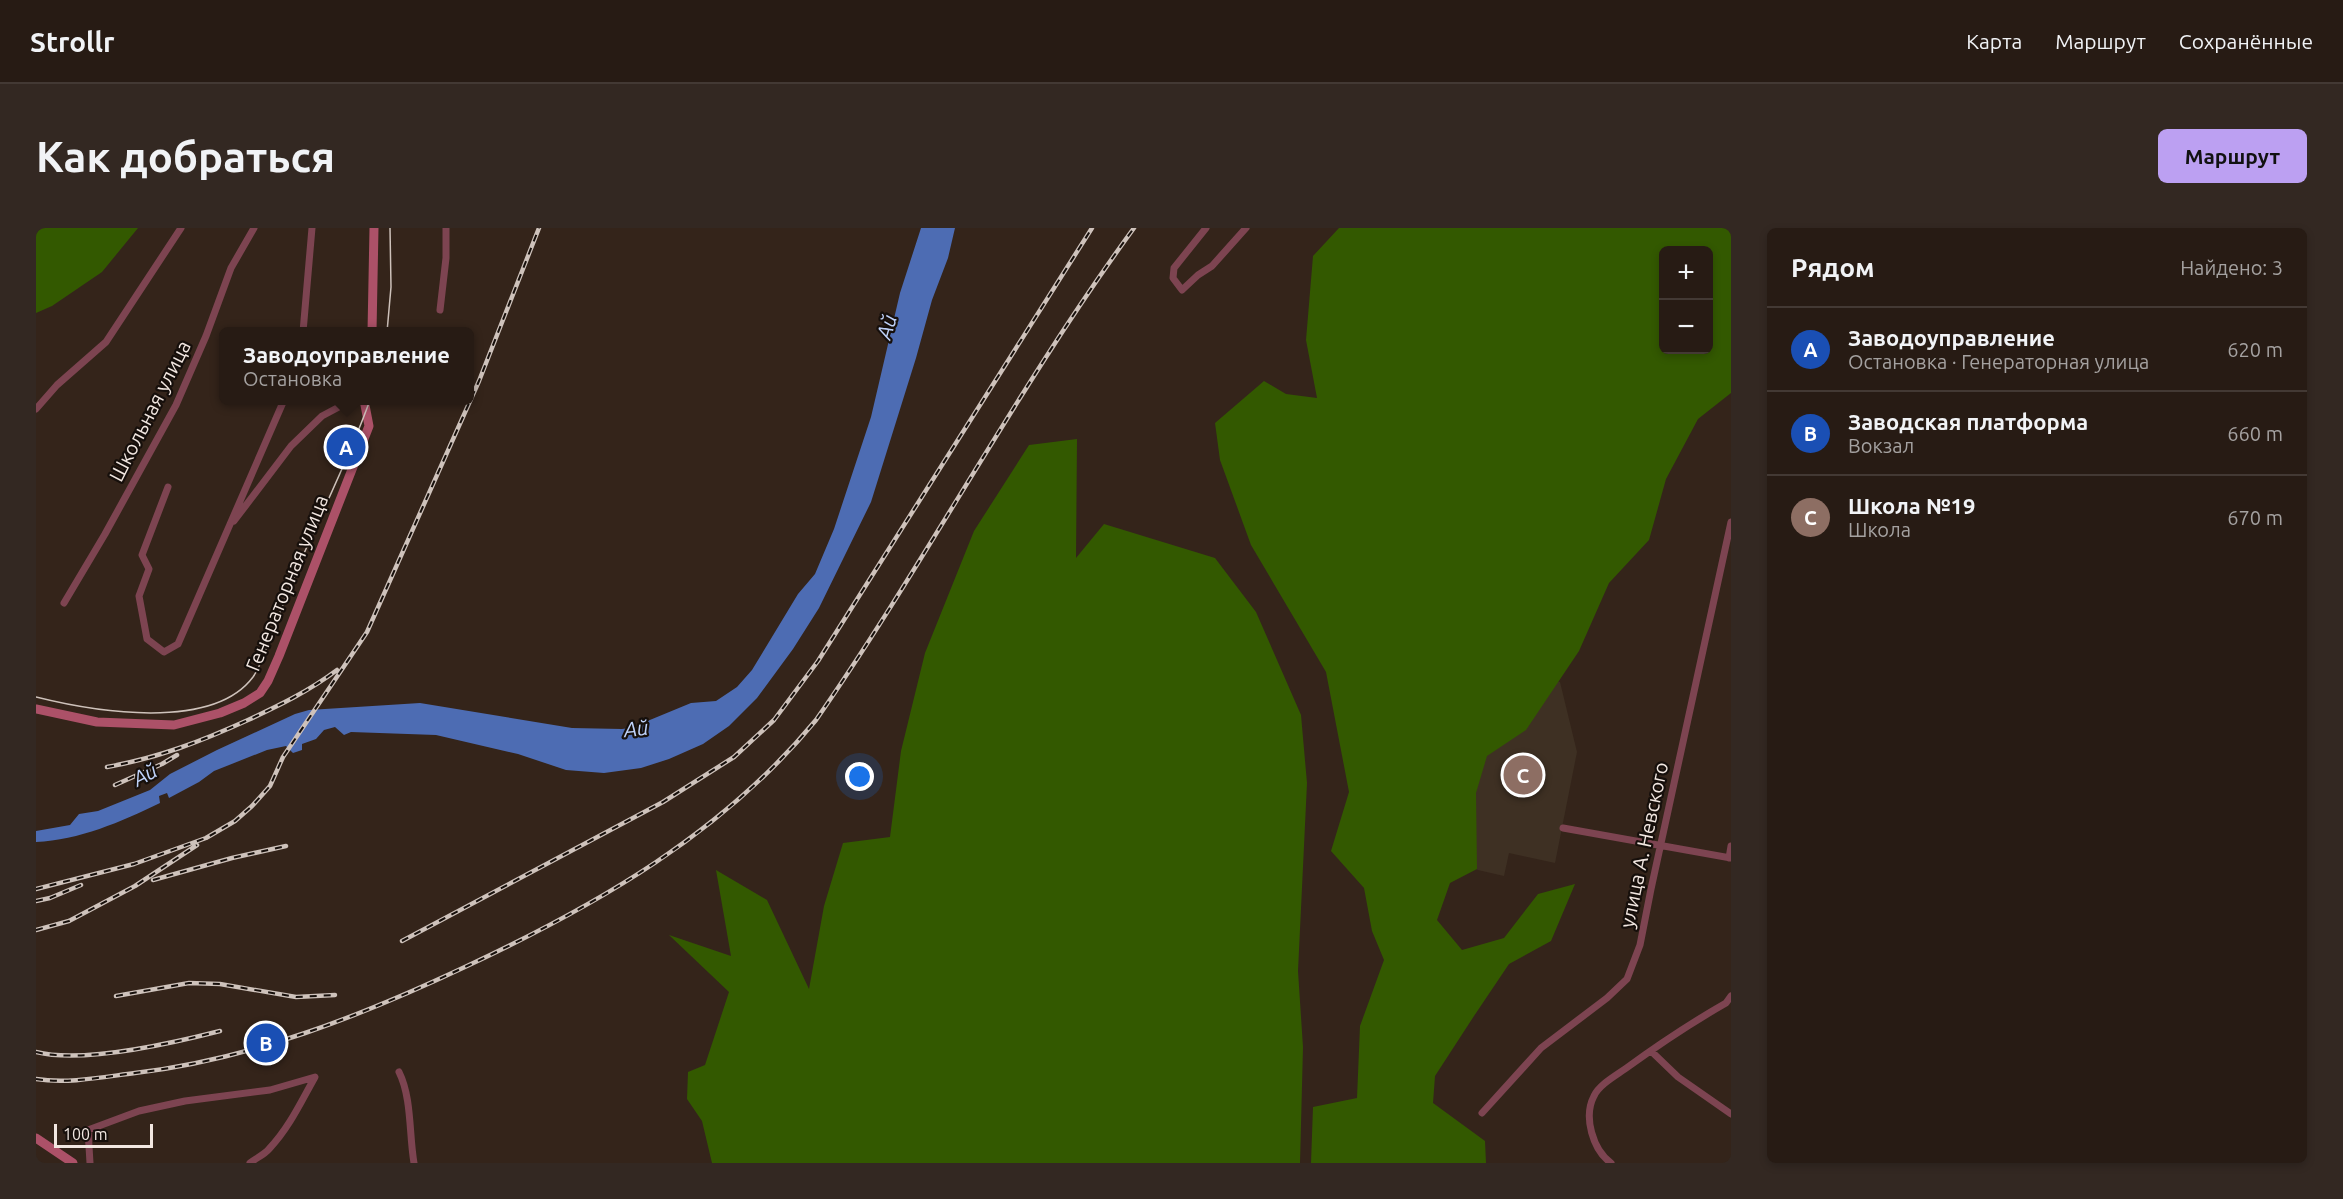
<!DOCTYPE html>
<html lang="ru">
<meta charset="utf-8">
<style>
:root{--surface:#271b14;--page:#332822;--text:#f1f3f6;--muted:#a4a1a0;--line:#433934;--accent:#bca0f2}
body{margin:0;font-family:Ubuntu,sans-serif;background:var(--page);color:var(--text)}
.controls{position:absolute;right:18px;top:18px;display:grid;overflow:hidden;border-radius:9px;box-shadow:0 3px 9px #0003}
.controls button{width:54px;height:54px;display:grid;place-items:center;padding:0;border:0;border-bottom:2px solid var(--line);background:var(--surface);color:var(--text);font:30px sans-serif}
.scale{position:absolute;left:18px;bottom:15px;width:99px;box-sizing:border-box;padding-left:6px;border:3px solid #f2e7e1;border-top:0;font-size:16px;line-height:21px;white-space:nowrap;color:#f2e7e1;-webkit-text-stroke:4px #160f0b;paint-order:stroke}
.you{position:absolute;left:824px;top:549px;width:21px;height:21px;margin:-15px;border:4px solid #fff;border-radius:50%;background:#1a73e8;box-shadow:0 0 0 9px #1a73e833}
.badge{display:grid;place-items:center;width:39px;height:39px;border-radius:50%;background:var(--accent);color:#fff;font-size:20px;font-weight:700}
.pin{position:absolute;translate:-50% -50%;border:3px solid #fff;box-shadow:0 2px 6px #0006}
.popup{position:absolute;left:183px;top:99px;width:255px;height:78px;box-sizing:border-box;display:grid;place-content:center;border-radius:9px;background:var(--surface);filter:drop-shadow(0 2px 4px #0005);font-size:20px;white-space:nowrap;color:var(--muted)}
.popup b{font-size:22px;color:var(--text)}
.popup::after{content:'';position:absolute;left:50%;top:100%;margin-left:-12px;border:12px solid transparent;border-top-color:var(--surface)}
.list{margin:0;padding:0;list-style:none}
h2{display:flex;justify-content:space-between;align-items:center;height:78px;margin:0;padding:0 24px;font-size:26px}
h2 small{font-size:20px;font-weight:400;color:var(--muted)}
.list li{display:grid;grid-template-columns:39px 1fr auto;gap:18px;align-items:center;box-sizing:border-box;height:84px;padding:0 24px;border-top:2px solid var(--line)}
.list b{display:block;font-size:22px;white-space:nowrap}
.list p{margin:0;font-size:20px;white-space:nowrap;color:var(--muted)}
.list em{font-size:20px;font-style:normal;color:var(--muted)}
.map{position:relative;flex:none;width:1695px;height:935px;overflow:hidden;border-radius:9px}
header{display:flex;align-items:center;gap:36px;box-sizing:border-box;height:84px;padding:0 30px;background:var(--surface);border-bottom:2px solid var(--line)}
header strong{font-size:28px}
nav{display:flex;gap:33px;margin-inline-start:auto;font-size:21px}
.intro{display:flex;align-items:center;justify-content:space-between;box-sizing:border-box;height:144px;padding:0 36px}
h1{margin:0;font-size:42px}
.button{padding:15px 27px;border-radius:9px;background:var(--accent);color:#111;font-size:21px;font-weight:700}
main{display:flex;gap:36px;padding:0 36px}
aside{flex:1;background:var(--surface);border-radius:9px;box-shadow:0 3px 9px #0003}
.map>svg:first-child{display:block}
.education{fill:#3e3023}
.forest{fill:#335900;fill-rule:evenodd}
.water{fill:#4d6cb3}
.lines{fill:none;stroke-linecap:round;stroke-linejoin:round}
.street{stroke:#7d4451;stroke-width:7}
.secondary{stroke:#ac5168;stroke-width:9}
.tram{stroke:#cec2bb;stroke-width:1.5}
.rail-casing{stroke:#cec2bb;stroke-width:4.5}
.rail{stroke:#160f0b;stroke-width:2;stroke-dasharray:7;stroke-linecap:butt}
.labels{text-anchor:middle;stroke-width:4.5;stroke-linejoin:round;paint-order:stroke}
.street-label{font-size:20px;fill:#f2e7e1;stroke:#160f0b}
.water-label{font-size:21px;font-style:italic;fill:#bfd2f9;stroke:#160f0b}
</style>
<header>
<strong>Strollr</strong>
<nav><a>Карта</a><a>Маршрут</a><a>Сохранённые</a></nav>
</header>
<div class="intro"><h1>Как добраться</h1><a class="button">Маршрут</a></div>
<main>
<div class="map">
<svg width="1695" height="935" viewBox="0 0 1695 935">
<rect width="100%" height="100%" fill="#34241a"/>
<!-- education -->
<path class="education" d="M 1505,449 L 1524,454 L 1541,524 L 1519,635 L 1473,625 L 1468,648 L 1442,642 L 1425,634 L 1447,507 Z"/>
<!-- forest -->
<path class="forest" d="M 0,0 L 102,0 L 66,44 L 16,78 L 0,85 Z
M 1303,0 L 1695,0 L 1695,165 L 1662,191 L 1630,251 L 1613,312 L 1573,355 L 1543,423 L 1490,502 L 1451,528 L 1440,565 L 1441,641 L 1414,655 L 1401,692 L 1426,722 L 1468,710 L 1502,666 L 1539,656 L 1515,713 L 1473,736 L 1438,788 L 1399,848 L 1397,875 L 1449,913 L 1450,935 L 1275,935 L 1277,879 L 1321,870 L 1324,798 L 1348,732 L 1336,703 L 1328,660 L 1295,623 L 1313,564 L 1290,444 L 1215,317 L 1184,232 L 1179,195 L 1228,153 L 1250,166 L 1281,170 L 1270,112 L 1277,28 ZM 1672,22 L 1672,122 L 1628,122 L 1628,22 Z
M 1041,211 L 1040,330 L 1068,296 L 1179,330 L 1220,384 L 1265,487 L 1271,555 L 1262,743 L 1267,819 L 1264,935 L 676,935 L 666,893 L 651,871 L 652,844 L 669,837 L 693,764 L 633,707 L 695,728 L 680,642 L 731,672 L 773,761 L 788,678 L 807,615 L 854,609 L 865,523 L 889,425 L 938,303 L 993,217 Z"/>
<!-- water -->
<path class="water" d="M 885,0 L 919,0 L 912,30 L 896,72 L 880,130 L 835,274 L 783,380 L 757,421 L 721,470 L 693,498 L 667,516 L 633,531 L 605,540 L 568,545 L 530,542 L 482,526 L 400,507 L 315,504 L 308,507 L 299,499 L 288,502 L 280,511 L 266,516 L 266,522 L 257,525 L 250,518 L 231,522 L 178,543 L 163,554 L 133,570 L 131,565 L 123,568 L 124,575 C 85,594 43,612 0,614 L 0,603 L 34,597 L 43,586 L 62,583 L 114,562 L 134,546 L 181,522 L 259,486 L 273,482 L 384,475 L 536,500 L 586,501 L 602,499 L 609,494 L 655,475 L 680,473 L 701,459 L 716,442 L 762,366 L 779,346 L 798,301 L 835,189 L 864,65 Z"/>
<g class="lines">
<!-- street -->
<path class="street" d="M 1170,0 L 1138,40 L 1137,50 L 1146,62 L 1162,47 L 1176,38 L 1210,0
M 404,82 L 410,30 L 410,0
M 267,104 L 276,0
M 0,181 L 21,157 L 70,114 L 145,0
M 132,259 L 106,327 L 113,341 L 103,368 L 111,411 L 128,424 L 142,416 L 248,172
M 198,293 L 255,218 L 286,188 L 316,172
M 28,375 L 69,306 L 140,177 L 170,108 L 195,40 L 218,0
M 1527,600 L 1695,630
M 1693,630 L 1695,618
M 1615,823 L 1642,849 L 1695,886
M 363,844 C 376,870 373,907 378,935
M 1446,885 L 1505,820 L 1571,770 L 1591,751 L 1604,717 L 1615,661 L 1695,294
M 54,935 L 52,902 L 103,883 L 149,873 L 234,862 L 279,849 C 265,874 253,900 233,921 C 228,927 220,930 214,935
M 1575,935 C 1557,922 1547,889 1558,868 C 1563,857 1579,848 1589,841 C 1622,817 1655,795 1690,775 L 1695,768"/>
<!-- secondary -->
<path class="secondary" d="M 336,104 L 338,0
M 0,481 L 61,494 L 138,497 L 184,485 L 208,475 L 224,465 L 232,453 L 243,428 L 333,198 L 328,172
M 0,910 L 37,935"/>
<!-- tram -->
<path class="tram" d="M 351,104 L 355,59 L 354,0
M 0,469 C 56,483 176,504 217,449 C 224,439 227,428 232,416 C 241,392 250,368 260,344 C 284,287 313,231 334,172"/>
<defs>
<path id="rail" d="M 71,539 C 122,530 166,513 212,492 C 244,477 273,463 301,442
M 79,557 L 126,536 L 141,527
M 117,652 L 196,630 L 250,618
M 0,661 L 98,636 L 170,610 L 199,593 L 216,578 L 234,558 L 247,529 L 331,404 L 443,153 L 503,0
M 0,673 L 14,670 L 45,657
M 0,702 L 33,693 L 99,658 L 161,617
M 366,713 L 627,574 L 698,529 L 738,492 L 782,433 L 1056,0
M 80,768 L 153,755 L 184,756 L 260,769 L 299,767
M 0,824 C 47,836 137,815 184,803
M 0,851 C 32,856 67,849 99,845 C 216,831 325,788 431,738 C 561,677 687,605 780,492 C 891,332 983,157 1098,0"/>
</defs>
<!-- rail casing -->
<use href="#rail" class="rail-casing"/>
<!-- rail -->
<use href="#rail" class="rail"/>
</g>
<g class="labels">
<!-- street labels -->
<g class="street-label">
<text transform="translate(114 183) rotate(-63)" y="7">Школьная улица</text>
<text transform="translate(251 355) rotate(-68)" y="7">Генераторная улица</text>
<text transform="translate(1608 617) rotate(-78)" y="7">улица А. Невского</text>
</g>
<!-- water labels -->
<g class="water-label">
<text transform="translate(851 99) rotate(-74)" y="7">Ай</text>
<text transform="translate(600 501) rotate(-6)" y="7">Ай</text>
<text transform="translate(109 547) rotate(-28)" y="7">Ай</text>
</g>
</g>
</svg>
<div class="controls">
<button>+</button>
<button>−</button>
</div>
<div class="scale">100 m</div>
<div class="you"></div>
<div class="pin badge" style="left:310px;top:219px;background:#1a4fb4">A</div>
<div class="popup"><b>Заводоуправление</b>Остановка</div>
<div class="pin badge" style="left:230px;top:815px;background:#1a4fb4">B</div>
<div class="pin badge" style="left:1487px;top:547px;background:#8d6e63">C</div>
</div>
<aside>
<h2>Рядом<small>Найдено: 3</small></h2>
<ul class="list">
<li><span class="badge" style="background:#1a4fb4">A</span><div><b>Заводоуправление</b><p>Остановка · Генераторная улица</p></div><em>620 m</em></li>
<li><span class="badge" style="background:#1a4fb4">B</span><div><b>Заводская платформа</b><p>Вокзал</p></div><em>660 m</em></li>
<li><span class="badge" style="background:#8d6e63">C</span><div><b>Школа №19</b><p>Школа</p></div><em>670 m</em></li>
</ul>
</aside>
</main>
